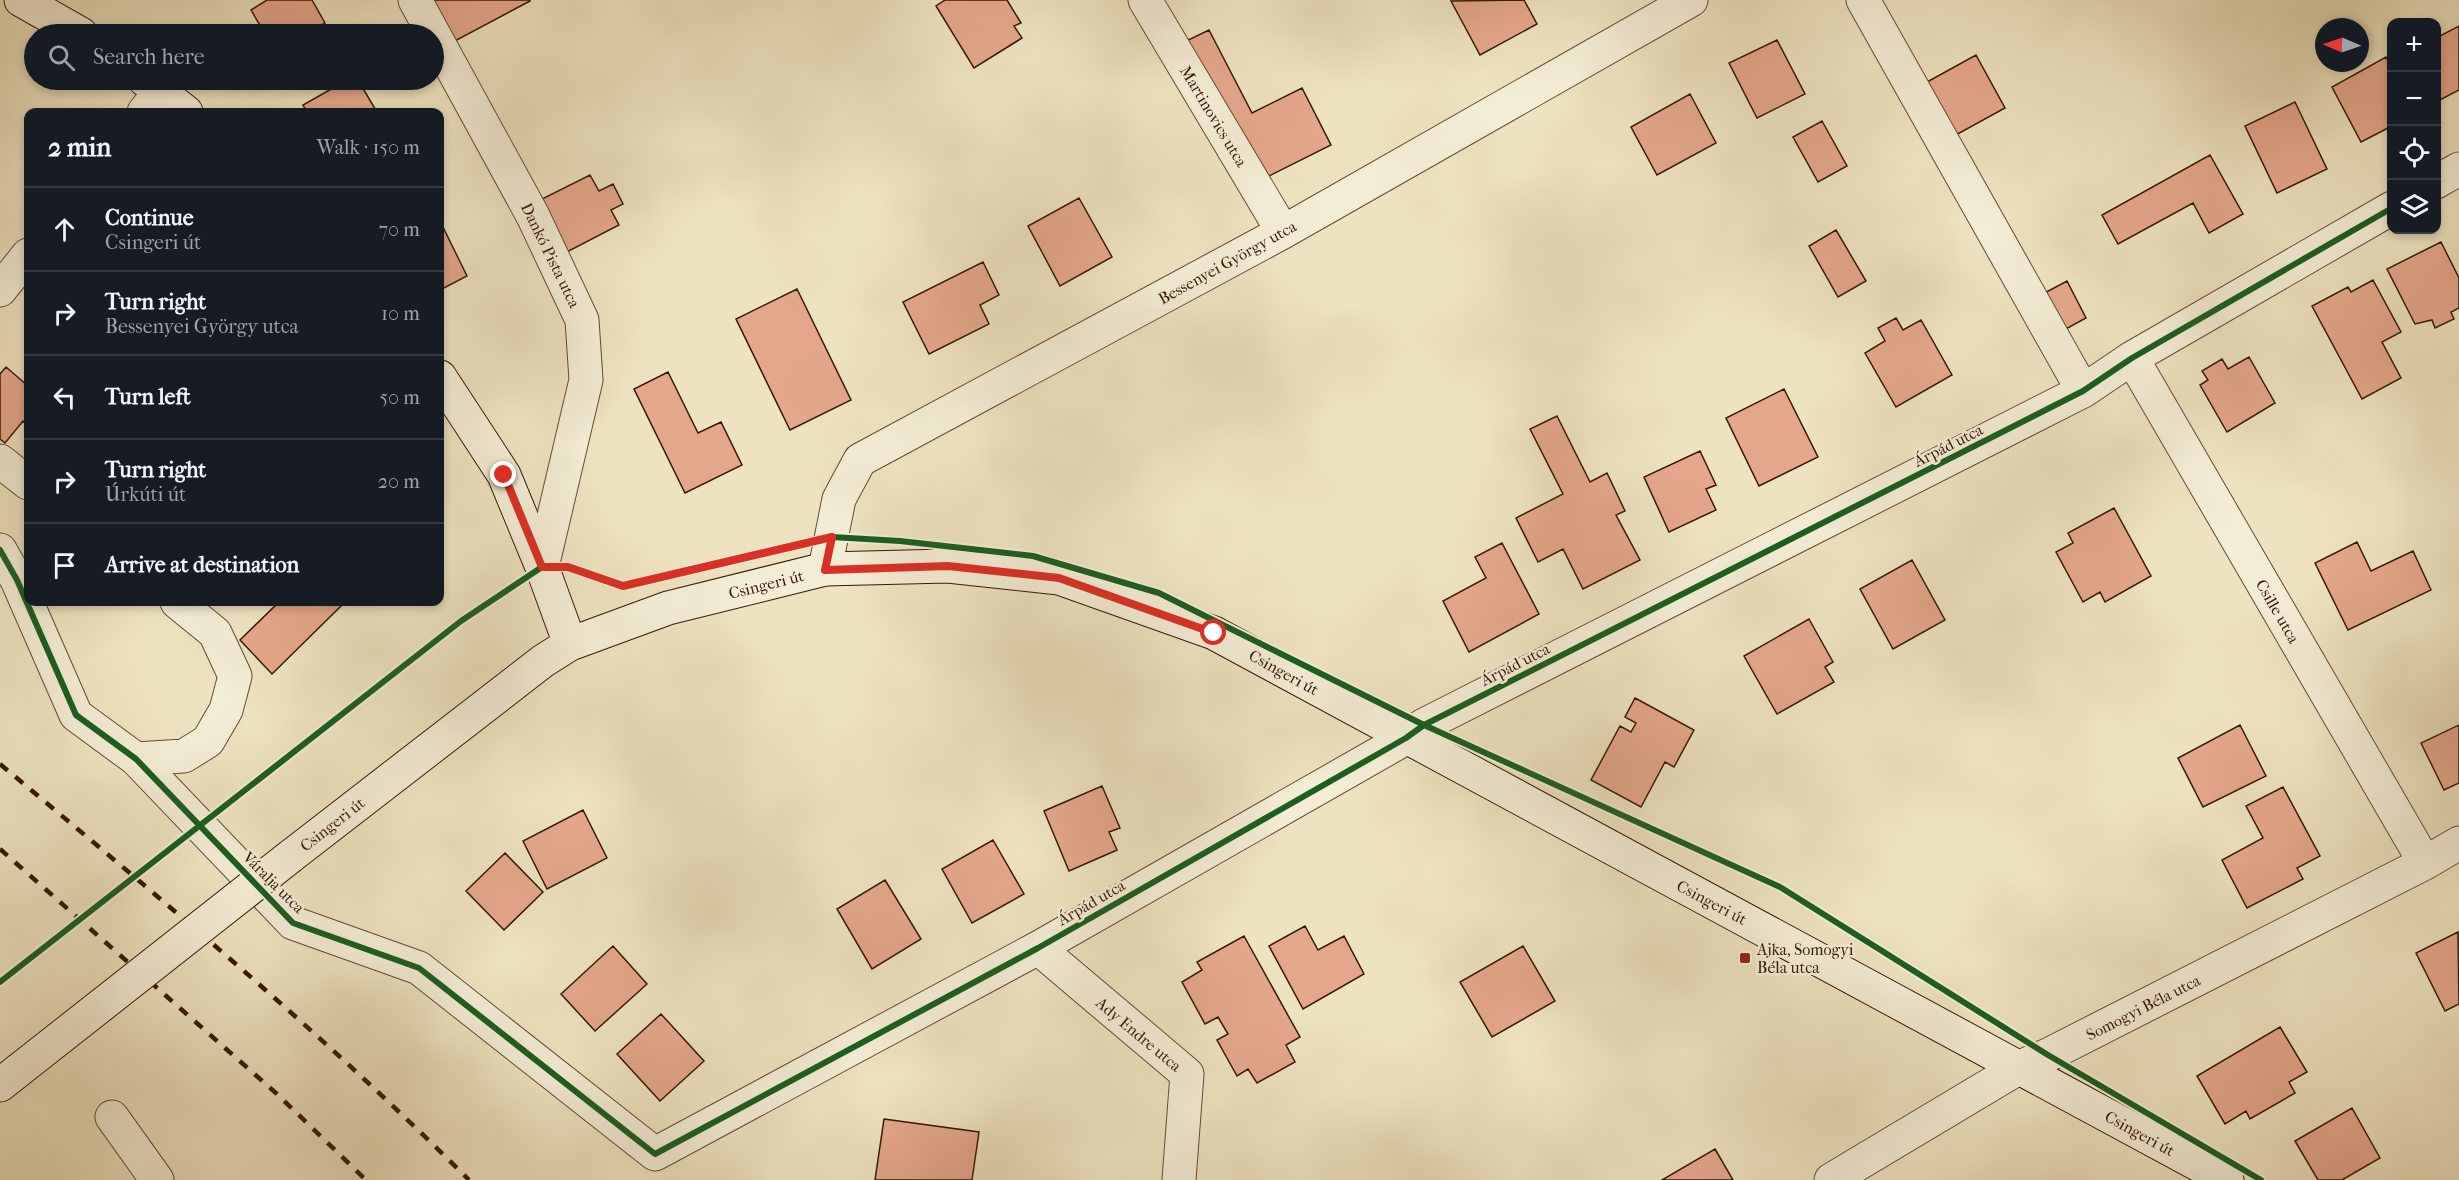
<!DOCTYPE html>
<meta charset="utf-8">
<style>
:root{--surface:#171b24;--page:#20242c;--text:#f1f3f6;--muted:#9ea1a6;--line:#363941}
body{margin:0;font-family:"IM FELL French Canon",serif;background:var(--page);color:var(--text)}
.controls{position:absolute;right:18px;top:18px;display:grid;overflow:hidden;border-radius:12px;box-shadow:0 3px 9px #0003}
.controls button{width:54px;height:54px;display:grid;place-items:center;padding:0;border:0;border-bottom:2px solid var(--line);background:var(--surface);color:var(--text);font:30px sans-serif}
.compass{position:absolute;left:2315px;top:18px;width:54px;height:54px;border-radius:50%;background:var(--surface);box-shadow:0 3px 9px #0003;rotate:272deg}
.stop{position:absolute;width:18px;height:18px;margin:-14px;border:4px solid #d93025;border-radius:50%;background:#fff}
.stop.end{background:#d93025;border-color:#fff;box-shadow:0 2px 6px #0008}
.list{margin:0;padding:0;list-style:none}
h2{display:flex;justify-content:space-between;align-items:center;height:78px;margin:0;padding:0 24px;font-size:26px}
h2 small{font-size:20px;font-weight:400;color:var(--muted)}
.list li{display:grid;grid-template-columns:39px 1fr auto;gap:18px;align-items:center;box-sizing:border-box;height:84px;padding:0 24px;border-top:2px solid var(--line)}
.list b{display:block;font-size:22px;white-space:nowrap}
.list p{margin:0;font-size:20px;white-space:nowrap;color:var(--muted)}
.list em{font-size:20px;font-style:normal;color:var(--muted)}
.icon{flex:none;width:33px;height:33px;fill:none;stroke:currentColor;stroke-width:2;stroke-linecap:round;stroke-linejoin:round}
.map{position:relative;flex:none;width:2459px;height:1180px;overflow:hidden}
.search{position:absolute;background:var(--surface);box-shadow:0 3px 9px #0003;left:24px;top:24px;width:420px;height:66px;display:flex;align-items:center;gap:15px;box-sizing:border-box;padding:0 21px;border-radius:33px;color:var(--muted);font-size:22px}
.panel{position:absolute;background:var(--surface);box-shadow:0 3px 9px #0003;left:24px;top:108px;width:420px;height:498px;border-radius:12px}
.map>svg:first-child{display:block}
.building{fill:#e5a78c;stroke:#361707;stroke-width:1.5}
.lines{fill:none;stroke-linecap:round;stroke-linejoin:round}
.minor-casing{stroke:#644a35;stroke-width:35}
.secondary-casing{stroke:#361707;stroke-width:35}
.minor{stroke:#f4edd6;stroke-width:33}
.secondary{stroke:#f4edd6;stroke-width:33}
.rail{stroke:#361707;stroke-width:4.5;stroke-dasharray:10 10;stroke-linecap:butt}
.secondary-bridge-casing{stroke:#361707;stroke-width:35;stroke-linecap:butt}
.secondary-bridge{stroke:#f4edd6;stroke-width:33}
.cycleway-casing{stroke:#f4edd6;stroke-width:10}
.cycleway{stroke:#1b5e20;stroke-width:6}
.route{stroke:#d93025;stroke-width:8}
.poi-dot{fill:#8f2418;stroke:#f4edd6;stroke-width:2}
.labels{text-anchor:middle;stroke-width:5;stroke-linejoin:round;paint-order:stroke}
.street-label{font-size:16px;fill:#361707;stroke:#f4edd6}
.poi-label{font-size:16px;fill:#361707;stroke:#f4edd6;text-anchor:start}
</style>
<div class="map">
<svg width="2459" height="1180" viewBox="0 0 2459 1180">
<rect width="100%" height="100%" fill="#eee3c0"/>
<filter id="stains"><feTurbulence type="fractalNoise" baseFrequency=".00333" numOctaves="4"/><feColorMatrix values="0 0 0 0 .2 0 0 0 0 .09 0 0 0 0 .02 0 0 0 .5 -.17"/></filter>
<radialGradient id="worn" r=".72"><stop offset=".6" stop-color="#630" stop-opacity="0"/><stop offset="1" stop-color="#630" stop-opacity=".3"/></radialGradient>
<!-- building -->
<path class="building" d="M 267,0 L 312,0 L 325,23 L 309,32 L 311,34 L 265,34 L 251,10 Z
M 431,0 L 530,0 L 530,1 L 453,42 Z
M 945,0 L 1007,0 L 1021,23 L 1014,26 L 1022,38 L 974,68 L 936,6 Z
M 1524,0 L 1537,24 L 1480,55 L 1451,1 Z
M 2459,26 L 2459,90 L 2436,102 L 2436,38 Z
M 1209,30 L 1252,113 L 1302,88 L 1331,145 L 1257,182 L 1186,41 Z
M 1777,40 L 1805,94 L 1757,118 L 1729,63 Z
M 1976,55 L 2005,108 L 1945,141 L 1916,88 Z
M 2386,57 L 2392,68 L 2392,126 L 2361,142 L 2332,87 Z
M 347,80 L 358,80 L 377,112 L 307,112 L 303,105 Z
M 1690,94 L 1716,143 L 1657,175 L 1631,127 Z
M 2295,102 L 2327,169 L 2277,193 L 2245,126 Z
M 1822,121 L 1847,166 L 1818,182 L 1793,137 Z
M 2210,155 L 2243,214 L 2209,233 L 2193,203 L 2118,244 L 2102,215 Z
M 590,175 L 599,191 L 613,184 L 623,204 L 611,210 L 619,225 L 561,255 L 534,203 Z
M 1079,198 L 1112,257 L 1060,286 L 1028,226 Z
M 440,221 L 467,276 L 440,290 Z
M 1836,230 L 1866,281 L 1838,297 L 1809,246 Z
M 2441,242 L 2459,278 L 2459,308 L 2451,312 L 2454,319 L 2435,328 L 2432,320 L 2415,324 L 2387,269 Z
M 983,262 L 999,295 L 980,305 L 989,324 L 929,354 L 903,302 Z
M 2373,280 L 2401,332 L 2382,342 L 2401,378 L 2362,399 L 2312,306 L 2348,287 L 2351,292 Z
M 2067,281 L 2086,318 L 2055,335 L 2035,298 Z
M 797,289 L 851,400 L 790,430 L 736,319 Z
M 1896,318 L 1903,330 L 1921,320 L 1952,375 L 1896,407 L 1865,353 L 1885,341 L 1878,328 Z
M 2249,357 L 2275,403 L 2227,432 L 2200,385 L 2208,380 L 2202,371 L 2222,359 L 2228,369 Z
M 6,367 L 28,386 L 28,425 L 23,421 L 5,443 L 0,439 L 0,374 Z
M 668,372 L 698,433 L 721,422 L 742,465 L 685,493 L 634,389 Z
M 1784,389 L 1818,457 L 1759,486 L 1726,418 Z
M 1557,416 L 1590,482 L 1607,473 L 1625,511 L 1616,515 L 1640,560 L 1583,589 L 1563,549 L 1538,562 L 1516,518 L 1563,494 L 1530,429 Z
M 1700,451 L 1716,485 L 1706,489 L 1716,510 L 1669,532 L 1644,477 Z
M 2114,508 L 2151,576 L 2105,602 L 2100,592 L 2083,602 L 2056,552 L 2073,543 L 2068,533 Z
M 2357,542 L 2371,571 L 2413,551 L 2431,590 L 2348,630 L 2315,563 Z
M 1502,543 L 1539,614 L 1469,652 L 1443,601 L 1486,578 L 1475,557 Z
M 1912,560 L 1945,620 L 1893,649 L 1860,589 Z
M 279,602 L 336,602 L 341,606 L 272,674 L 240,640 Z
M 1809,619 L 1833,662 L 1825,667 L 1834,682 L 1777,714 L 1744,656 Z
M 1635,698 L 1694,730 L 1674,767 L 1665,762 L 1641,807 L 1591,780 L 1620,726 L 1631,732 L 1636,723 L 1625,717 Z
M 2240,725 L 2266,776 L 2203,807 L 2178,758 Z
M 2459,725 L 2459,783 L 2444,790 L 2421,743 Z
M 1102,786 L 1120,828 L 1109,832 L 1117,850 L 1069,871 L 1044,811 Z
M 2283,787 L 2320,856 L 2297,868 L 2303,879 L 2247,908 L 2222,860 L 2263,838 L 2246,806 Z
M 583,810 L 607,858 L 547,889 L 523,841 Z
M 993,840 L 1024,894 L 972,923 L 942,869 Z
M 505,853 L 543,892 L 504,930 L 466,891 Z
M 885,880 L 921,939 L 872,969 L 837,909 Z
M 1305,926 L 1318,950 L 1344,936 L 1364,974 L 1303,1009 L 1269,946 Z
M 2458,932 L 2459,1004 L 2445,1011 L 2416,953 Z
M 1244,936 L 1300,1037 L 1286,1045 L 1295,1062 L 1257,1083 L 1248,1069 L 1237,1076 L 1217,1040 L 1228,1034 L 1218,1017 L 1205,1024 L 1182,982 L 1202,970 L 1197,962 Z
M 613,946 L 647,984 L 595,1031 L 561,994 Z
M 1523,946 L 1555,1001 L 1492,1037 L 1460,982 Z
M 661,1014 L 704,1061 L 660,1101 L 617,1054 Z
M 2280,1027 L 2307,1072 L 2289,1082 L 2295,1093 L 2250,1119 L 2246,1111 L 2225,1124 L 2197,1076 Z
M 2352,1108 L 2380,1158 L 2342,1180 L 2318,1180 L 2295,1141 Z
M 884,1119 L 979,1132 L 972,1180 L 875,1180 Z
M 1715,1149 L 1733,1180 L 1662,1180 Z"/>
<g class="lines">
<defs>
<path id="minor" d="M 415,0 L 533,216 L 582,320 L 586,380 L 542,567
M 1145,0 L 1283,232
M 1863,0 L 2083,391
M 144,112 L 161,91
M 2436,182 L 2459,169
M 0,290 L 28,255
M 2132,358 L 2425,863
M 0,461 L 28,483
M 0,550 L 17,580 L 76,715 L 136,759 L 293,923 L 419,968 L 655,1154 L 1038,948 L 1406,738 L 1424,725 L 2083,391 L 2132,358 L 2392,208
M 825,569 L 839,499 L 860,460 L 1283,232 L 1691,0
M 136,759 L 184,756 L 208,741 L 226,710 L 235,676 L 215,633 L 177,602
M 1038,948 L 1187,1074 L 1179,1180
M 112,1117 L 157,1180
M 1831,1180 L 2020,1067 L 2048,1055 L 2425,863 L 2459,843"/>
<path id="secondary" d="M 21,0 L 81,34
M 145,80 L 186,112
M 440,377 L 504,475 L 542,567 L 570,644
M 291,856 L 543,661 L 570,644 L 668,608 L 825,569 L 948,566 L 1059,578 L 1214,633 L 2227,1180
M 0,1085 L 19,1070"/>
</defs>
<!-- minor casing -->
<use href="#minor" class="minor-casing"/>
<!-- secondary casing -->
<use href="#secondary" class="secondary-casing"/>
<!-- minor -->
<use href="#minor" class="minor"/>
<!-- secondary -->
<use href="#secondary" class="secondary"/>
<!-- rail -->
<path class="rail" d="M 0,764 C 160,898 321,1032 469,1180
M 0,849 L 277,1094 L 366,1180"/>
<defs>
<path id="secondary-bridge" d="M 19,1070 L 291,856"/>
</defs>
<!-- secondary-bridge casing -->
<use href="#secondary-bridge" class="secondary-bridge-casing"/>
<!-- secondary-bridge -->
<use href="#secondary-bridge" class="secondary-bridge"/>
<defs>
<path id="cycleway" d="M 0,550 L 17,580 L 76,715 L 136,759 L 293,923 L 419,968 L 655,1154 L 1038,948 L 1406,738 L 1424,725 L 2083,391 L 2132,358 L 2392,208
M 0,982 L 461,621 L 542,567 L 568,567 L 623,586 L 832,537 L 900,541 L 1033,556 L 1159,593 L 1424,725 L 1780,887 L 2048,1055 L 2261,1180"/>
</defs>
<!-- cycleway casing -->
<use href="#cycleway" class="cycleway-casing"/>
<!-- cycleway -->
<use href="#cycleway" class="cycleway"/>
</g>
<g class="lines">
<!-- route -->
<path class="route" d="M 504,475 L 542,567 L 568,567 L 623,586 L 832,537 L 825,570 L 948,566 L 1059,578 L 1214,633"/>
</g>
<!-- markers -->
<rect class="poi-dot" x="1739" y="952" width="12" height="12" rx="3"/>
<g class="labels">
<!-- street labels -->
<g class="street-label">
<text transform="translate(1214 116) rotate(59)" y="6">Martinovics utca</text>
<text transform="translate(551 255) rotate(64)" y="6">Dankó Pista utca</text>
<text transform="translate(1227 262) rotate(-29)" y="6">Bessenyei György utca</text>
<text transform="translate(1948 445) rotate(-27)" y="6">Árpád utca</text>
<text transform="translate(766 584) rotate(-14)" y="6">Csingeri út</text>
<text transform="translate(2278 611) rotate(60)" y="6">Csille utca</text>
<text transform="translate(1515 664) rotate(-27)" y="6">Árpád utca</text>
<text transform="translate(1284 672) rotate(29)" y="6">Csingeri út</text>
<text transform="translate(332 824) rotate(-38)" y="6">Csingeri út</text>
<text transform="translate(274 882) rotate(45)" y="6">Váralja utca</text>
<text transform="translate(1091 902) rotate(-30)" y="6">Árpád utca</text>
<text transform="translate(1712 902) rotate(28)" y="6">Csingeri út</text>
<text transform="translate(2143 1007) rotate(-27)" y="6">Somogyi Béla utca</text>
<text transform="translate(1139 1034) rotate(40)" y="6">Ady Endre utca</text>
<text transform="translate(2140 1133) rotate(29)" y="6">Csingeri út</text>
</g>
<!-- poi labels -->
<g class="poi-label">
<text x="1757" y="955">Ajka, Somogyi<tspan x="1757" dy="18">Béla utca</tspan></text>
</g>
</g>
<rect width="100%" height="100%" filter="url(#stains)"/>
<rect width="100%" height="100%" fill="url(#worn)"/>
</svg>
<div class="controls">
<button>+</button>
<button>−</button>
<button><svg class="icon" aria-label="locate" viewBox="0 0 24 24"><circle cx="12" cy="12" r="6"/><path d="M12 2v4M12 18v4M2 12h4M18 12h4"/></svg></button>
<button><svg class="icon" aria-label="layers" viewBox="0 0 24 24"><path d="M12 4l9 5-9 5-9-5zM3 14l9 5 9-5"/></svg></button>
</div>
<svg class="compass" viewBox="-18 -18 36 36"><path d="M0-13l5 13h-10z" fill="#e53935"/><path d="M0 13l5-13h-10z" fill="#9ea1a6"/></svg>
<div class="stop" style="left:1214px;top:633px"></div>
<div class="stop end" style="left:504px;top:475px"></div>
<div class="search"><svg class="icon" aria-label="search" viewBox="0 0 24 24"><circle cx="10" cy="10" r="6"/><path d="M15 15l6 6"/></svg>Search here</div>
<section class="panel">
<h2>2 min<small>Walk · 150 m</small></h2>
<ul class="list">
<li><svg class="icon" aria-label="ahead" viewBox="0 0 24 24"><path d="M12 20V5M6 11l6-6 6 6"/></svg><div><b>Continue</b><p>Csingeri út</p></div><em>70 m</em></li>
<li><svg class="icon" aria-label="right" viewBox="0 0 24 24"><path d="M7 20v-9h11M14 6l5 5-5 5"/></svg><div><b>Turn right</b><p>Bessenyei György utca</p></div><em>10 m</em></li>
<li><svg class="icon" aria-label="left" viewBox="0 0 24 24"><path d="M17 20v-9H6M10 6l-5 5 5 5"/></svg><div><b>Turn left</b></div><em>50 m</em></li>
<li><svg class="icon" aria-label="right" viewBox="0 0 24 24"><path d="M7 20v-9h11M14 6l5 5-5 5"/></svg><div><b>Turn right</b><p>Úrkúti út</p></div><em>20 m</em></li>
<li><svg class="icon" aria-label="arrive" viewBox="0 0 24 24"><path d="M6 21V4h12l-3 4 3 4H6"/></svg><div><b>Arrive at destination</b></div></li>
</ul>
</section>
</div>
